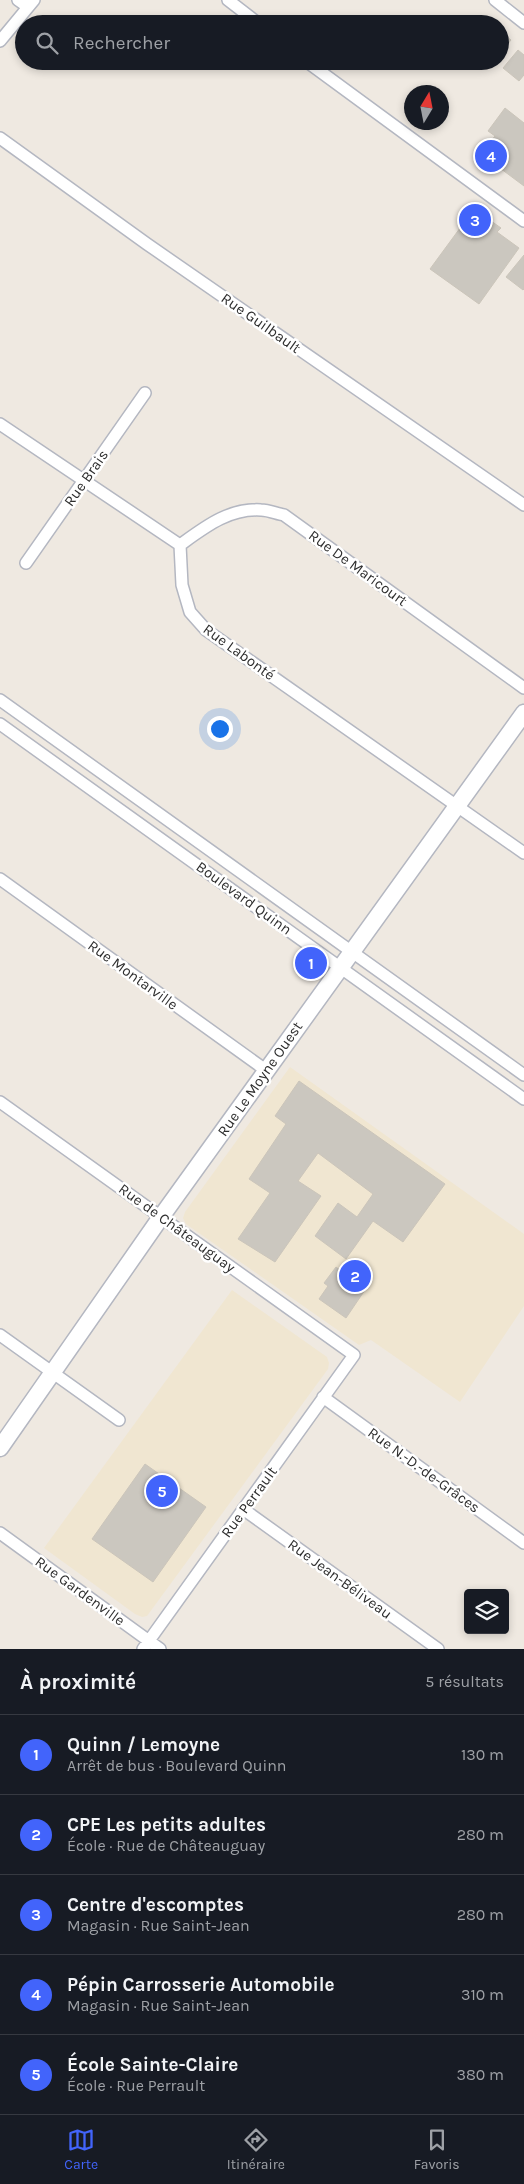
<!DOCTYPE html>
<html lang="fr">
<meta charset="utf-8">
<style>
:root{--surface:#171b24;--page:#20242c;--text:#f1f3f6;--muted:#9ea1a6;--line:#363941;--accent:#4264fb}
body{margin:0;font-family:Karla,sans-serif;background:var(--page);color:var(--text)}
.controls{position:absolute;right:15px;bottom:15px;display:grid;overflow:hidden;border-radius:5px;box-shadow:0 2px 8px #0003}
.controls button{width:45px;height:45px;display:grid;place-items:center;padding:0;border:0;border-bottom:1px solid var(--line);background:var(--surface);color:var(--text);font:25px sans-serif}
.compass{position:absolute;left:404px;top:85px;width:45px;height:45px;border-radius:50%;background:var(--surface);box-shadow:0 2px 8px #0003;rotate:10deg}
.you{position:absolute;left:219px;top:728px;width:18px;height:18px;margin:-12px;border:4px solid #fff;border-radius:50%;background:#1a73e8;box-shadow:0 0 0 8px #1a73e833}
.badge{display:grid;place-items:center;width:32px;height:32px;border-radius:50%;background:var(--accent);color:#fff;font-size:16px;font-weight:700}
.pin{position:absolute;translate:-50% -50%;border:2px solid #fff;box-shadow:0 1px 5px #0006}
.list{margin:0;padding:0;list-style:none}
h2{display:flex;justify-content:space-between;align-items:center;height:65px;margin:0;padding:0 20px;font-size:21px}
h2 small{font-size:16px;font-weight:400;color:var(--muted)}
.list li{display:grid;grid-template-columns:32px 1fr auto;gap:15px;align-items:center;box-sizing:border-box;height:80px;padding:0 20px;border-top:1px solid var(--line)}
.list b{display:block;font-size:19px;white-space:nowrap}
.list p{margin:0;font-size:16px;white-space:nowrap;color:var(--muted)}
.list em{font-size:16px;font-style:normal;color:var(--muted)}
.icon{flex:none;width:28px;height:28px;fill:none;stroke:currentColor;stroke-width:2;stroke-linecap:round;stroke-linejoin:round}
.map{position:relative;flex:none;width:524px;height:1649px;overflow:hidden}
.search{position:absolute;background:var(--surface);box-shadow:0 2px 8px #0003;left:15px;right:15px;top:15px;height:55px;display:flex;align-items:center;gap:12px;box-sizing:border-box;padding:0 18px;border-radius:28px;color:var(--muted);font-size:19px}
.sheet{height:465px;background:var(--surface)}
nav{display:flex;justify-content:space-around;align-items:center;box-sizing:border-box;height:70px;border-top:1px solid var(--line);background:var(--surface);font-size:14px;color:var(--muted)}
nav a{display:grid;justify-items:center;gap:2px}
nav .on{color:var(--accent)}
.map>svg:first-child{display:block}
.education{fill:#f0e6d1}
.building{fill:#cbc7bf;stroke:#cbc5ba}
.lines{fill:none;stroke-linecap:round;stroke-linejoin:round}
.street-casing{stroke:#b4b7c1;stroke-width:14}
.secondary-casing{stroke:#b4b7c1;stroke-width:19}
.street{stroke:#fff;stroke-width:11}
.secondary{stroke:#fff;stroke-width:16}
.labels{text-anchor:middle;stroke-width:5;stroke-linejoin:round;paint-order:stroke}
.street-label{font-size:15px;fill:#2e2e2e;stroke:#fff}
</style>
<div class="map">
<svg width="524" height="1649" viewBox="0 0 524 1649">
<rect width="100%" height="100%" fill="#efe9e1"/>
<!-- education -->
<path class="education" d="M 290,1067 L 524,1234 L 524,1306 L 460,1402 L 371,1340 L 359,1345 L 186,1224 L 183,1218 L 185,1212 Z
M 232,1290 L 327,1357 L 329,1363 L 328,1369 L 147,1616 L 142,1617 L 135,1614 L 44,1548 Z"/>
<!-- building -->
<path class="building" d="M 500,31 L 511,40 L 500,53 Z
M 518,50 L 524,55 L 524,75 L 519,81 L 503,68 Z
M 505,108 L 524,123 L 524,186 L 481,154 L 495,136 L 488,131 Z
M 474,209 L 501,228 L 497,232 L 519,248 L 479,304 L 430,269 Z
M 524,255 L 524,289 L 523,290 L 506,277 Z
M 299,1081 L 445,1184 L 403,1242 L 373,1221 L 346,1259 L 315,1236 L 338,1203 L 357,1217 L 373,1194 L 318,1153 L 298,1181 L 321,1196 L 275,1262 L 238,1239 L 270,1193 L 249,1179 L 286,1124 L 275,1116 Z
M 336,1267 L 350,1278 L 355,1273 L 369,1284 L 346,1318 L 319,1299 L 328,1286 L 324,1283 Z
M 145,1464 L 206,1507 L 153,1582 L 92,1539 Z"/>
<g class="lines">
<defs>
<path id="street" d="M 18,0 L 28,7
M 228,0 L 259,24
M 495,0 L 524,23
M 0,41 L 34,0
M 306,61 L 524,221
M 0,138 L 147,244 L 524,505
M 0,424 L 180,545
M 180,545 L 182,585 L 190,612 L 206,630 L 524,853
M 180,545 C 205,527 229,508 261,510 C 269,510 277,514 284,515 L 524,688
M 26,563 L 145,393
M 0,700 L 524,1075
M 0,724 L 524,1099
M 0,879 L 267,1071
M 0,1102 L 354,1355 L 143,1649
M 0,1335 L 119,1420
M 323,1397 L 524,1543
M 243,1509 L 438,1649
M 0,1533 L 160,1649"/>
<path id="secondary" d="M 0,1448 L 161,1217 L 524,713"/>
</defs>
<!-- street casing -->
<use href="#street" class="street-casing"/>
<!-- secondary casing -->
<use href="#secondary" class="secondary-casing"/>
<!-- street -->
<use href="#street" class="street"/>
<!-- secondary -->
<use href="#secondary" class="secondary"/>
</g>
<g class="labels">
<!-- street labels -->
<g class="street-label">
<text transform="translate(261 323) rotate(35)" y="5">Rue Guilbault</text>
<text transform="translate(86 478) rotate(-55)" y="5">Rue Brais</text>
<text transform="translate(358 568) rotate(36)" y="5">Rue De Maricourt</text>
<text transform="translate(239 652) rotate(36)" y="5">Rue Labonté</text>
<text transform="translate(244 898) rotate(36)" y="5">Boulevard Quinn</text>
<text transform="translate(133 975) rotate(36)" y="5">Rue Montarville</text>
<text transform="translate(260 1079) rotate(-55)" y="5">Rue Le Moyne Ouest</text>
<text transform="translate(177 1228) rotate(36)" y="5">Rue de Châteauguay</text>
<text transform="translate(424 1470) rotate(36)" y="5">Rue N.-D.-de-Grâces</text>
<text transform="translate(249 1502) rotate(-54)" y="5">Rue Perrault</text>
<text transform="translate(340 1579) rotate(36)" y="5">Rue Jean-Béliveau</text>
<text transform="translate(80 1591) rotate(36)" y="5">Rue Gardenville</text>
</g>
</g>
</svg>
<div class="controls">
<button><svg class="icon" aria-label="layers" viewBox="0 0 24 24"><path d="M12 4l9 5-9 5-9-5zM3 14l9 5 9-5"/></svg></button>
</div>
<svg class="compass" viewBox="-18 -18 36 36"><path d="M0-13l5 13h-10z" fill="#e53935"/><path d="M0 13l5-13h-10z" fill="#9ea1a6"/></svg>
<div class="you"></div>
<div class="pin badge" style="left:311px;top:963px">1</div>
<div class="pin badge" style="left:355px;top:1276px">2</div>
<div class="pin badge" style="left:475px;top:220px">3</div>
<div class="pin badge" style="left:491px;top:156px">4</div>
<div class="pin badge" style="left:162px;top:1491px">5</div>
<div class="search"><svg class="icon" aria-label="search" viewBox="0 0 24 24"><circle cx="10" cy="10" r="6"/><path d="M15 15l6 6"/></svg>Rechercher</div>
</div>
<section class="sheet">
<h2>À proximité<small>5 résultats</small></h2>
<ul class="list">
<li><span class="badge">1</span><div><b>Quinn / Lemoyne</b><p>Arrêt de bus · Boulevard Quinn</p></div><em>130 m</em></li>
<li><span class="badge">2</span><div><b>CPE Les petits adultes</b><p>École · Rue de Châteauguay</p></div><em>280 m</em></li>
<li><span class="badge">3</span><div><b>Centre d'escomptes</b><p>Magasin · Rue Saint-Jean</p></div><em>280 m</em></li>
<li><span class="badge">4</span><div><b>Pépin Carrosserie Automobile</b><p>Magasin · Rue Saint-Jean</p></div><em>310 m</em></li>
<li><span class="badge">5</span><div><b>École Sainte-Claire</b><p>École · Rue Perrault</p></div><em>380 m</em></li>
</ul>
</section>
<nav>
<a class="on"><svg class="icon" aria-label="map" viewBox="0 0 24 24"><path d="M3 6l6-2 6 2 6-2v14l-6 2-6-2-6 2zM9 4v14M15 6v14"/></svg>Carte</a>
<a><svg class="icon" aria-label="directions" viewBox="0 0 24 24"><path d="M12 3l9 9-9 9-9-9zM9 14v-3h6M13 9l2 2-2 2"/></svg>Itinéraire</a>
<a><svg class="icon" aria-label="saved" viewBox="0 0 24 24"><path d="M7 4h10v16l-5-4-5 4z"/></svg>Favoris</a>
</nav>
